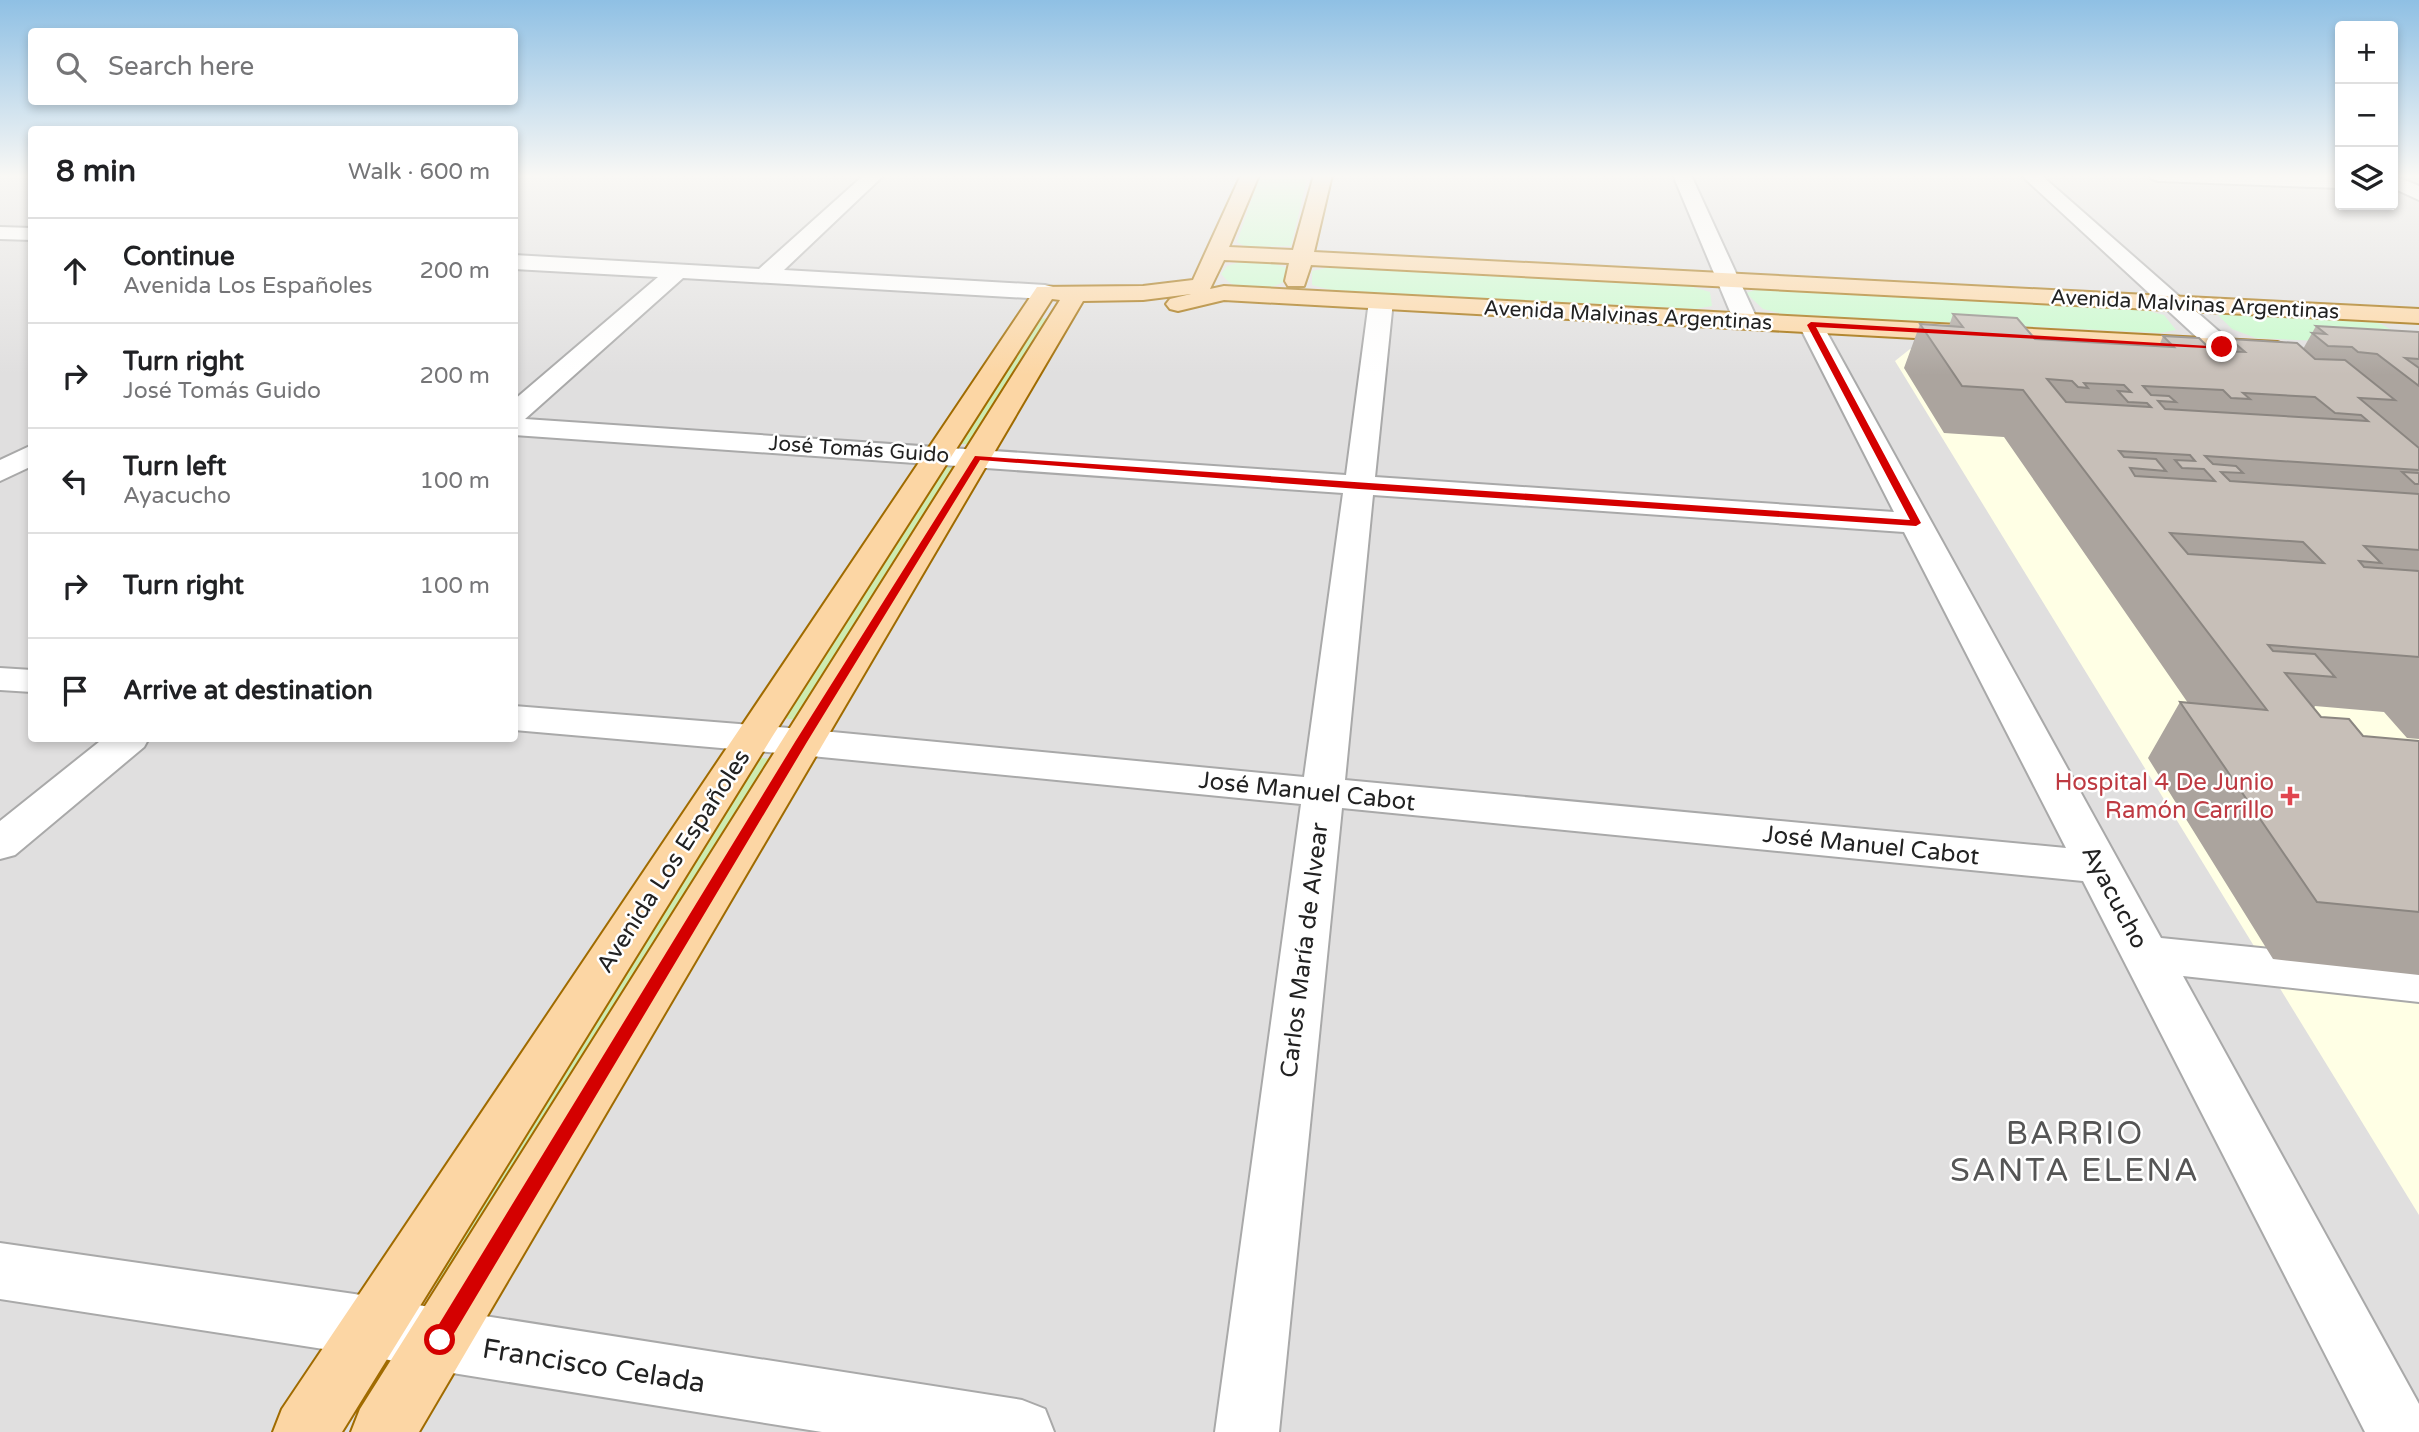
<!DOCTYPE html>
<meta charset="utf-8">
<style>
:root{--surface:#fff;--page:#f2f2f2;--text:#202124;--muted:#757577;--line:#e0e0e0}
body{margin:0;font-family:"Varela Round",sans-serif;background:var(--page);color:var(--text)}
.controls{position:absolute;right:21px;top:21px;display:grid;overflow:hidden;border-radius:7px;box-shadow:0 4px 10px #0003}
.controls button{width:63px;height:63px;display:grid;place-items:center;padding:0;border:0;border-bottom:2px solid var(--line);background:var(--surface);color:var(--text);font:35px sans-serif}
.stop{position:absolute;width:21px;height:21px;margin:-16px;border:5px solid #d40000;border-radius:50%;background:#fff}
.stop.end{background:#d40000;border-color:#fff;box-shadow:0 2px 7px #0008}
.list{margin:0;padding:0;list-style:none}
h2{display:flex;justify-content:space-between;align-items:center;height:91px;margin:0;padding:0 28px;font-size:30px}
h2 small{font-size:23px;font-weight:400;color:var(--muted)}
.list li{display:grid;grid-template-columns:46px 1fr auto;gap:21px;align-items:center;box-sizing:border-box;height:105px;padding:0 28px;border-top:2px solid var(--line)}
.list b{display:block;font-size:26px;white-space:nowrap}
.list p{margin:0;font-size:23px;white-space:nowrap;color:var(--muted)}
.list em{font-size:23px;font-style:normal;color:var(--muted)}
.icon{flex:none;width:38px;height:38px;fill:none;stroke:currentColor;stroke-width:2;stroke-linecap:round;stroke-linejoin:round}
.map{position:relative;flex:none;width:2419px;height:1432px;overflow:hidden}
.search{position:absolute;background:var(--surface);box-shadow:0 4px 10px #0003;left:28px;top:28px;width:490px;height:77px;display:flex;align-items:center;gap:18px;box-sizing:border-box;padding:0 24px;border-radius:7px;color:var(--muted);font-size:26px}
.panel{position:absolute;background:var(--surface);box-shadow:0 4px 10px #0003;left:28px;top:126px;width:490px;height:616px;border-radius:7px}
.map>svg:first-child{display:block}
.residential{fill:#e0dfdf}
.education{fill:#ffffe5}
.grass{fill:#cdebb0}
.park{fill:#c8facc}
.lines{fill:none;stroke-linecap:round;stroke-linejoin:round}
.minor-casing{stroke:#a9a9a9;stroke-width:4}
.major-casing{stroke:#a06b00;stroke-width:4}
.minor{fill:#fff;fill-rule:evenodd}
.major{fill:#fcd6a4;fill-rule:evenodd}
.wall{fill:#aba49e}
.building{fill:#c7bfb8;stroke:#8b8681;stroke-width:2;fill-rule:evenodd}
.route{fill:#d40000}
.health-dot{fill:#e0444e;stroke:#fff;stroke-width:2.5}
.labels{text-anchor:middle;stroke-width:5;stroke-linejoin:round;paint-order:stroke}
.far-street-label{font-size:21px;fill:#222;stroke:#fff}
.health-label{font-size:24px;fill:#be3a42;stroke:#fff;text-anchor:end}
.street-label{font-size:24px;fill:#222;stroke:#fff}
.near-street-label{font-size:28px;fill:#222;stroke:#fff}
.near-neighbourhood-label{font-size:32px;letter-spacing:2px;fill:#555;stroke:#fff}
</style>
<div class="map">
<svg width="2419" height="1432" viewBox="0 0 2419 1432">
<rect width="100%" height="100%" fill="#f2efe9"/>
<!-- residential -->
<path class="residential" d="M 0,175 L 31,175 L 32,738 L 514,738 L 515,175 L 2340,175 L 2340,205 L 2393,205 L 2393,175 L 2419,175 L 2419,1432 L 0,1432 Z"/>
<!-- education -->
<path class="education" d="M 1910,349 L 2419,377 L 2419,1215 L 1895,361 Z"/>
<!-- grass -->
<path class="grass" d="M 1040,318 L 1051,319 L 971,444 L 960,444 Z
M 941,466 L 953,467 L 798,720 L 783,718 Z
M 754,757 L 771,759 L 446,1285 L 423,1282 Z"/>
<!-- park -->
<path class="park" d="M 1260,175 L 1308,175 L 1291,246 L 1246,247 L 1237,242 Z
M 1247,260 L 1272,263 L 1287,268 L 1288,279 C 1276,289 1248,293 1234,285 C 1229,283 1225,278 1221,274 L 1227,266 Z
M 1335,266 L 1679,283 L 1710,292 L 1712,306 L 1695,309 L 1331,290 L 1312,285 L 1312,271 Z
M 1764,287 L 2125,305 L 2164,315 L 2176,330 L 2160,333 L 1783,314 L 1763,309 L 1746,293 Z
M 2230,309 L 2355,316 L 2381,324 L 2406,338 L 2406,345 L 2256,338 L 2232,329 L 2216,313 Z"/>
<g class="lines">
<defs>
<path id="minor" d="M 864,175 L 884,175 L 784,270 L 1045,285 L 1053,287 L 1057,292 L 1053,297 L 1045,299 L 683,278 L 525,419 L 1346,475 L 1369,301 L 1373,296 L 1389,296 L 1393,301 L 1375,477 L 1894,512 L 1799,325 L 1802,320 L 1811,318 L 1820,320 L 2161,938 L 2419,964 L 2419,1002 L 2183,976 L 2419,1404 L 2419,1432 L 2365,1432 L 2083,881 L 1342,808 L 1279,1432 L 1215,1432 L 1301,804 L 801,755 L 514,730 L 514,706 L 801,729 L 1304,777 L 1343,493 L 514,435 L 514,400 L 658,277 L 514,269 L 514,255 L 759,269 ZM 1373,495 L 1904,532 L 2066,848 L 1345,780 Z
M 1673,175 L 1691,175 L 1758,321 L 1755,326 L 1746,328 L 1737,326 L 1734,321 Z
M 2021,175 L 2041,175 L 2231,342 L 2235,347 L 2231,352 L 2222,355 L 2213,352 Z
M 2150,175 L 2340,176 L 2340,188 L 2159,181 L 2152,179 Z
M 2393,175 L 2419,186 L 2419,200 L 2393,188 Z
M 0,227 L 32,228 L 32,240 L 0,239 Z
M 32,445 L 32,466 L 0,481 L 0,460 Z
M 0,668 L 32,670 L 32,692 L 0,690 Z
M 104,738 L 149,738 L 144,747 L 15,855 L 0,859 L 0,821 Z
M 0,1243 L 375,1297 L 440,1309 L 1022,1400 L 1045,1409 L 1054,1432 L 822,1432 L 440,1371 L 375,1357 L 0,1299 Z"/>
<path id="major" d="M 1241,175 L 1259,175 L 1229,247 L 1293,250 L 1314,175 L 1332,175 L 1314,252 L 2419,309 L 2419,323 L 1311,265 L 1304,286 L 1288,286 L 1285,281 L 1289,263 L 1224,260 L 1210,289 L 1224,286 L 2277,342 L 2286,345 L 2290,350 L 2286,355 L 2277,358 L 1224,300 L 1178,311 L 1170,309 L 1166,304 L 1170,299 L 1191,294 L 1143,300 L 1083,301 L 419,1432 L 351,1432 L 360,1409 L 1060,300 L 1052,299 L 772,737 L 342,1432 L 273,1432 L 282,1409 L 1037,287 L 1143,286 L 1193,280 Z"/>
</defs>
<!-- minor casing -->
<use href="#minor" class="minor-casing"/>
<!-- major casing -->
<use href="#major" class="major-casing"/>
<!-- minor -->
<use href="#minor" class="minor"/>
<!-- major -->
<use href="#major" class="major"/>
</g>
<!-- wall -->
<path class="wall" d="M 1953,314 L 2035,339 L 2159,346 L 2163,336 L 2212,351 L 2224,351 L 2230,339 L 2303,349 L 2316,326 L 2419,332 L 2419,739 L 2407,738 L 2384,712 L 2315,706 L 2314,708 L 2321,717 L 2363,736 L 2419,741 L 2419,975 L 2273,959 L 2148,758 L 2180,702 L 2188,703 L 2004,437 L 1944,433 L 1904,368 L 1920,324 L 1949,326 Z"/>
<!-- building -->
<path class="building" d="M 1953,314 L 2017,318 L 2035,339 L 2174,347 L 2163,336 L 2199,338 L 2212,351 L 2245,352 L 2230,339 L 2297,343 L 2315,359 L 2345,360 L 2395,400 L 2359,398 L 2419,448 L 2419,470 L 2205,456 L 2213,464 L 2236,466 L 2243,473 L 2221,472 L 2230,481 L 2419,494 L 2419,550 L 2364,546 L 2381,563 L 2359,561 L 2364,567 L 2419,571 L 2419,657 L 2268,645 L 2273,651 L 2315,654 L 2335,677 L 2285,673 L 2321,717 L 2349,719 L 2363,736 L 2419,741 L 2419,912 L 2317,902 L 2180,702 L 2267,710 L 2023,390 L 1962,386 L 1920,324 L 1963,327 ZM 2047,379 L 2072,381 L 2078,387 L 2088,388 L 2084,383 L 2124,385 L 2131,392 L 2118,391 L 2128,402 L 2147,403 L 2151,407 L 2066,402 ZM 2143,386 L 2223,390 L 2231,398 L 2250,399 L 2243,393 L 2315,397 L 2335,413 L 2361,415 L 2368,421 L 2165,409 L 2158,401 L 2176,402 L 2169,396 L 2151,395 ZM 2119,451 L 2190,455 L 2195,461 L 2175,460 L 2182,468 L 2204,469 L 2215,481 L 2135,476 L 2130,468 L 2166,471 L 2156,459 L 2124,457 ZM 2170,533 L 2303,542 L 2324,563 L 2188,554 Z
M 2316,326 L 2419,332 L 2419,359 L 2405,358 L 2419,368 L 2419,386 L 2377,354 L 2358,352 L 2352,347 L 2328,346 L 2312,333 L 2326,334 Z
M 2402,472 L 2419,473 L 2419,484 L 2415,484 Z"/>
<!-- sky -->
<linearGradient id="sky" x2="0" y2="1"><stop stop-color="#8fc0e4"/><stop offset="0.47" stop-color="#f9f8f5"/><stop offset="1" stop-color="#f9f8f5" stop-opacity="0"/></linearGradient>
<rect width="2419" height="375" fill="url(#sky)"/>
<!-- route -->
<path class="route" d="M 1811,322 L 2226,347 L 2222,349 L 1816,327 L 1921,523 L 1916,526 L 1359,489 L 980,460 L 807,742 L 446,1347 L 440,1349 L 433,1347 L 431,1340 L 433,1334 L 795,742 L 975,456 L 1910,520 L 1807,325 Z"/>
<!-- markers -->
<path class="health-dot" d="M2286.5 785.5h7v7h7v7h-7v7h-7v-7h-7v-7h7z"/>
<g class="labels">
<!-- far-street labels -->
<g class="far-street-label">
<text transform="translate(2195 304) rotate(3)" y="7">Avenida Malvinas Argentinas</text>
<text transform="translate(1628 315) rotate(3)" y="7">Avenida Malvinas Argentinas</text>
<text transform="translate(859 449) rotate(4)" y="7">José Tomás Guido</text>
</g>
<!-- health labels -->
<g class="health-label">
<text x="2274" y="790">Hospital 4 De Junio<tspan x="2274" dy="28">Ramón Carrillo</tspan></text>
</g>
<!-- street labels -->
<g class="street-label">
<text transform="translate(1307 791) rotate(6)" y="8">José Manuel Cabot</text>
<text transform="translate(1871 845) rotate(6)" y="8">José Manuel Cabot</text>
<text transform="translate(673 861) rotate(-57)" y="8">Avenida Los Españoles</text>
<text transform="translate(2115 897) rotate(62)" y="8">Ayacucho</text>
<text transform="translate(1304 950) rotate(-83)" y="8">Carlos María de Alvear</text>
</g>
<!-- near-street labels -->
<g class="near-street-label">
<text transform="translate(594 1365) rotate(9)" y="10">Francisco Celada</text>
</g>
<!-- near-neighbourhood labels -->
<g class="near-neighbourhood-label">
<text x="2075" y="1144">BARRIO<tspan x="2075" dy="37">SANTA ELENA</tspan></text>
</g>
</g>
</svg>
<div class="controls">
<button>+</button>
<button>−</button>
<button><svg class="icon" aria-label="layers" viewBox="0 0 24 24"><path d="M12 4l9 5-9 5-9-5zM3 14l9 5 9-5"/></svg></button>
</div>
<div class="stop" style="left:440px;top:1340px"></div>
<div class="stop end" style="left:2222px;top:347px"></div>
<div class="search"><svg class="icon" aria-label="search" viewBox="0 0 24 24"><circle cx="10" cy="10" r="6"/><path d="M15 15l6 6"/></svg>Search here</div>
<section class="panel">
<h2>8 min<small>Walk · 600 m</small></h2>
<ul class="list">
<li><svg class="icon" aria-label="ahead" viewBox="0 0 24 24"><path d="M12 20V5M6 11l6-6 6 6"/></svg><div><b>Continue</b><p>Avenida Los Españoles</p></div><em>200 m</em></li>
<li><svg class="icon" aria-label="right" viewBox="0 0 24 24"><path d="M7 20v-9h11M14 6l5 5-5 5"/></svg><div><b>Turn right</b><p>José Tomás Guido</p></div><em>200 m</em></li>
<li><svg class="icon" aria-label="left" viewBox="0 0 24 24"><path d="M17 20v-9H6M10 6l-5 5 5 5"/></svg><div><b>Turn left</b><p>Ayacucho</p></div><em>100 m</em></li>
<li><svg class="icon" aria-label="right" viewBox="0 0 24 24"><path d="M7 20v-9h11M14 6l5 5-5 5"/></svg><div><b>Turn right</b></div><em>100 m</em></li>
<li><svg class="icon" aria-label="arrive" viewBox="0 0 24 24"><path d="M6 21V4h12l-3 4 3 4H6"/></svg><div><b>Arrive at destination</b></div></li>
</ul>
</section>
</div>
